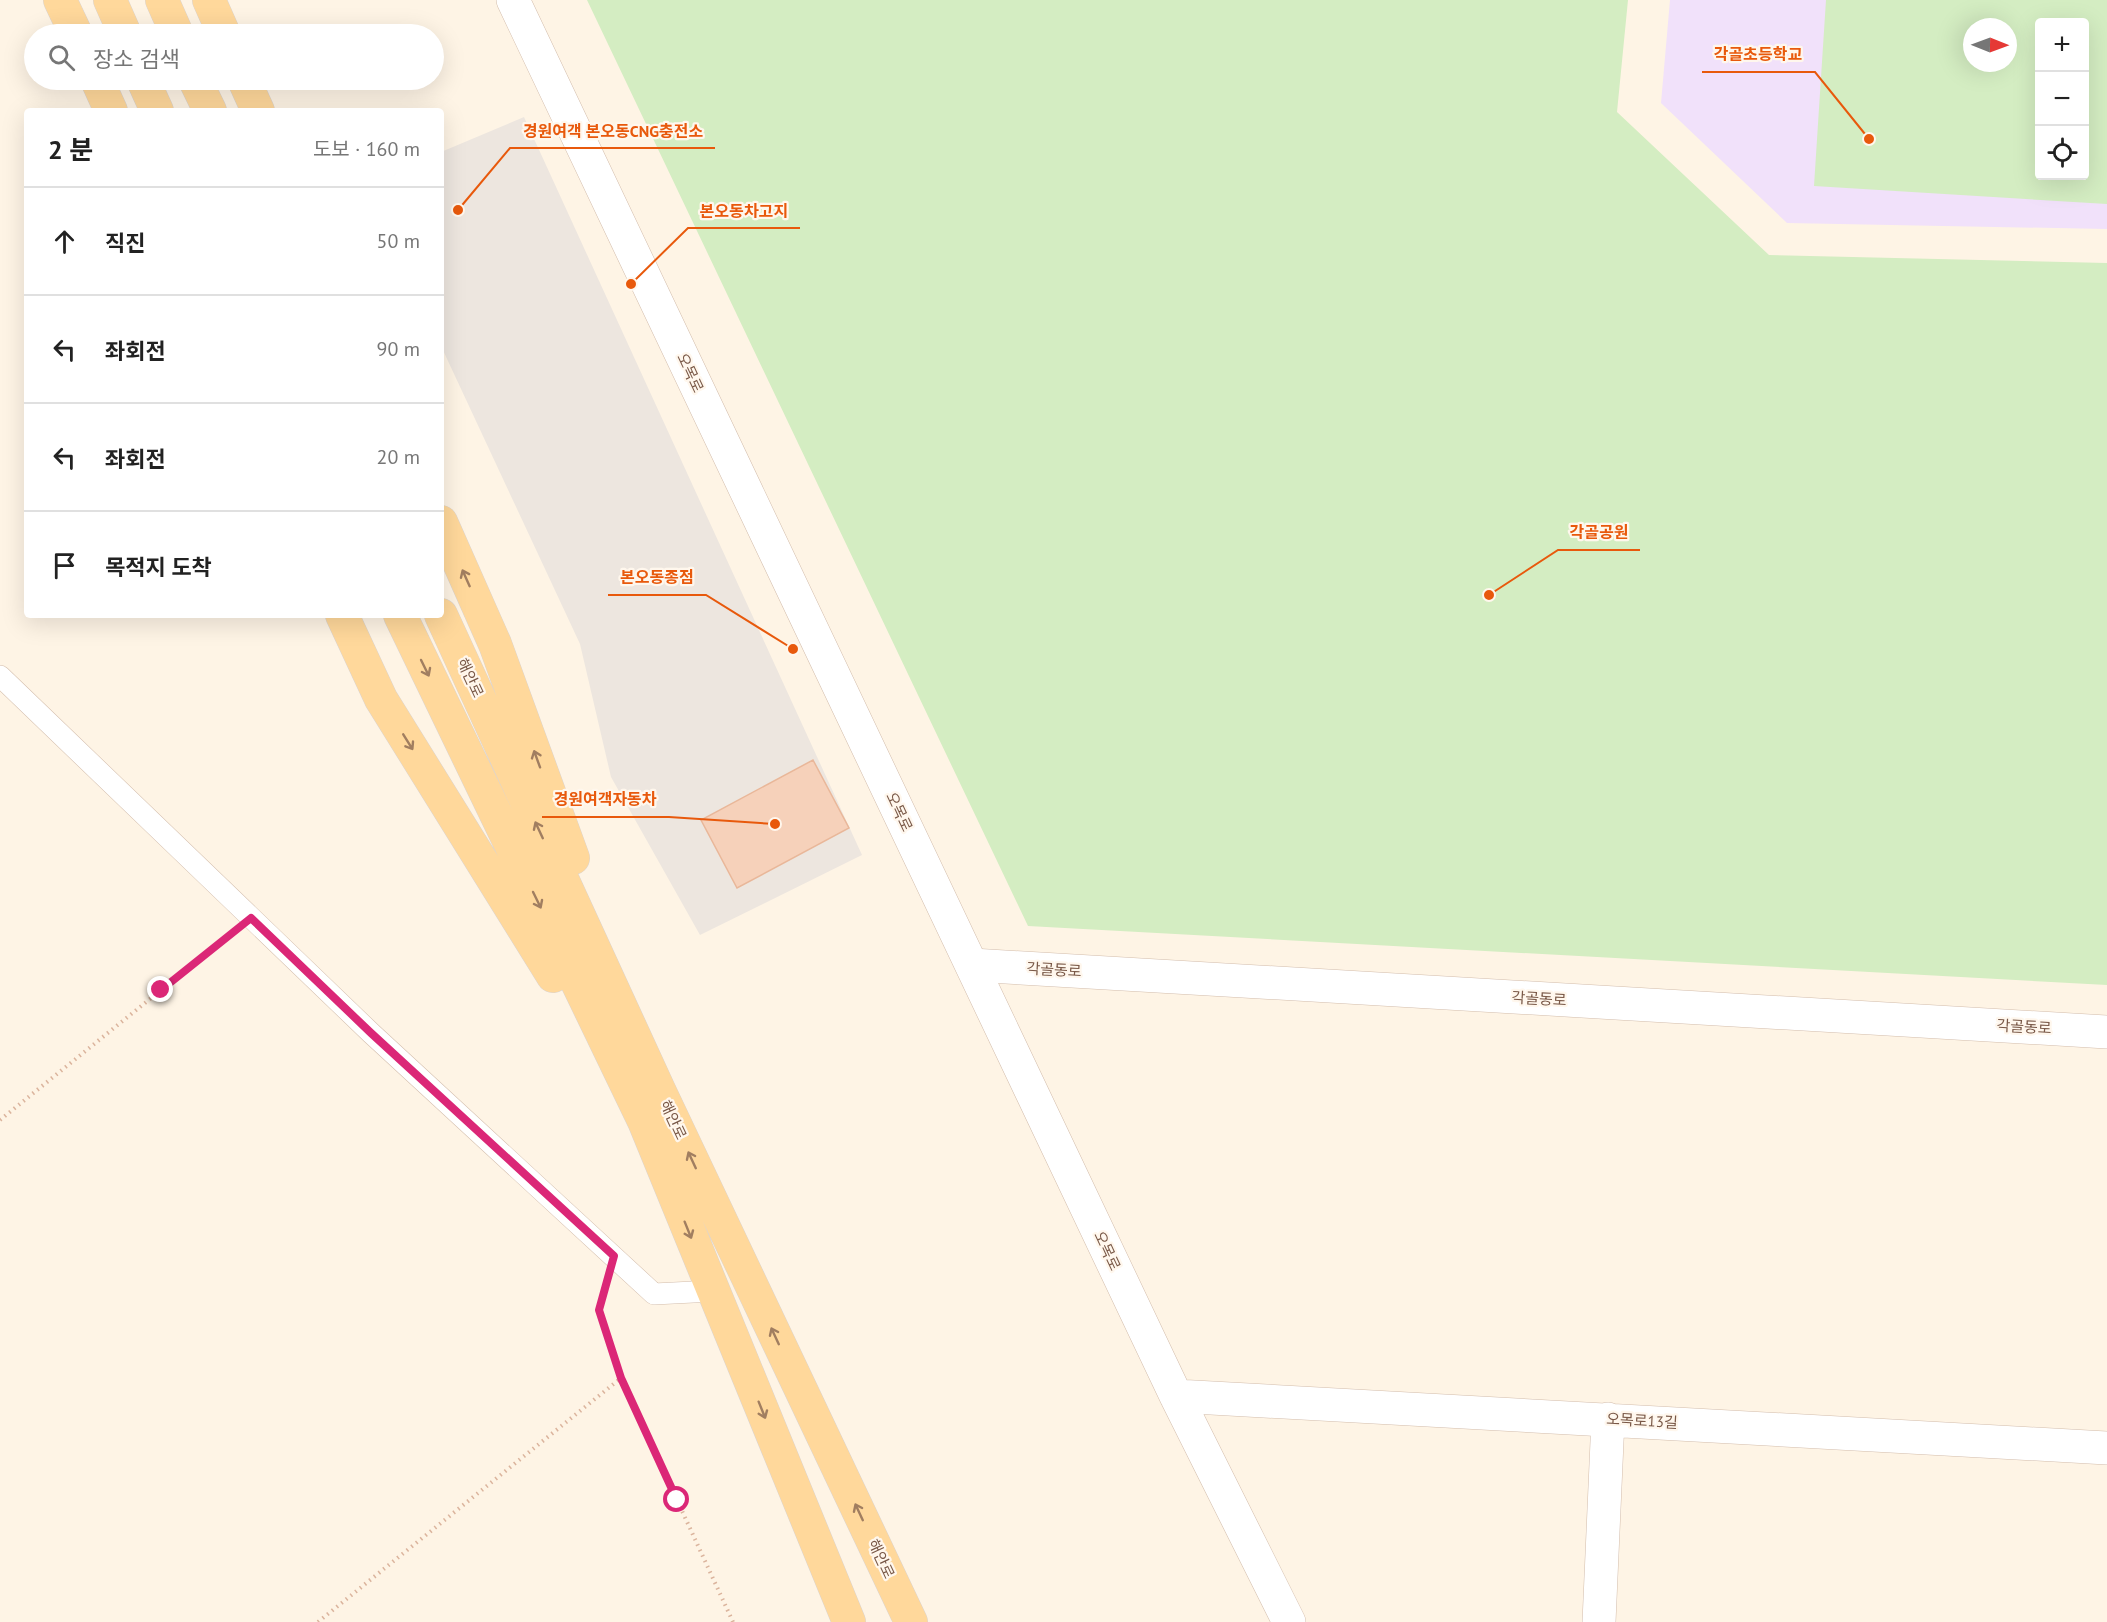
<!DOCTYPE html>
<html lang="ko">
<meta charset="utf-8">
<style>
:root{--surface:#fff;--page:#f6f6f6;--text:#222;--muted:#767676;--line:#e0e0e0}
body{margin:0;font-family:"PT Sans","Noto Sans KR",sans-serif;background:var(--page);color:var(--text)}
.controls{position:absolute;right:18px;top:18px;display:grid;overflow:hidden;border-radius:6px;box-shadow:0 6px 24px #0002}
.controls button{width:54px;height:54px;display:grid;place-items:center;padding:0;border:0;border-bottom:2px solid var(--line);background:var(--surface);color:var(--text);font:30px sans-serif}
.compass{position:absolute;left:1963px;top:18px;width:54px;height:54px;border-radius:50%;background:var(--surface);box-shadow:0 6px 24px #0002;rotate:91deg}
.stop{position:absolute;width:18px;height:18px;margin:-14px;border:4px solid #db2777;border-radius:50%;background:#fff}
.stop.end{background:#db2777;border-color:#fff;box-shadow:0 2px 6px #0008}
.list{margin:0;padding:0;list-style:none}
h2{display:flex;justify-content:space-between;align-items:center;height:78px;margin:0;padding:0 24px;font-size:26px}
h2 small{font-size:20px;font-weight:400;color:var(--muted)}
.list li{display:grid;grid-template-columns:39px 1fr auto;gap:18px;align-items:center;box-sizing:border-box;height:108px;padding:0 24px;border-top:2px solid var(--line)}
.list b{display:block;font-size:22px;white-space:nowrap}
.list em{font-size:20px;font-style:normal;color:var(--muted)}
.icon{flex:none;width:33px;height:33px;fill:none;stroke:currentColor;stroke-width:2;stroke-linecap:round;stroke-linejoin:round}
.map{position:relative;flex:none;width:2107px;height:1622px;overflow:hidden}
.search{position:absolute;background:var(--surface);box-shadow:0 6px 24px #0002;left:24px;top:24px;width:420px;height:66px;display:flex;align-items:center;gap:15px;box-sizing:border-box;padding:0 21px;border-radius:33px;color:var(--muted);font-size:22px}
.panel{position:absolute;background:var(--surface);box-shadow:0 6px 24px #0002;left:24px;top:108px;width:420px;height:510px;border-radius:6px}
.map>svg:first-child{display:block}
.industrial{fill:#ede6df}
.education{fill:#f1e1fa;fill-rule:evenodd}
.green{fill:#d4edc2;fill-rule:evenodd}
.building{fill:#f6d1ba;stroke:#e9b799;stroke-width:1.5}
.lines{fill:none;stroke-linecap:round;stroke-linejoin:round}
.service-casing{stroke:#d3bdac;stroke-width:22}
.minor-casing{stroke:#d3bdac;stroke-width:34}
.tertiary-casing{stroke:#d3bdac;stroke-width:34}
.primary-casing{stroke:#dcd4cf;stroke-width:34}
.path{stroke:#dbb49d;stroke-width:4;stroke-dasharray:1.5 4.5;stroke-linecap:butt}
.service{stroke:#fff;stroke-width:21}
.minor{stroke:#fff;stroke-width:33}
.tertiary{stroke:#fff;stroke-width:33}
.primary{stroke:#ffd89b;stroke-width:33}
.oneway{stroke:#a17e60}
.route{stroke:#db2777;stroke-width:8}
.labels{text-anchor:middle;stroke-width:4.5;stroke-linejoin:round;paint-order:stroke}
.street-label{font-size:15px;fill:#795847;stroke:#fff7ed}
.leader{fill:none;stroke:#e8590c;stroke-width:2}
.callout-dot{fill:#e8590c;stroke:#fff7ed;stroke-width:2}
.callout-label{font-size:16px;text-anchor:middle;font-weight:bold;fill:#e8590c;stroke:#fff7ed;stroke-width:4.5;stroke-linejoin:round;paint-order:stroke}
</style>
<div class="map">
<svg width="2107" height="1622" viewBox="0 0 2107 1622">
<rect width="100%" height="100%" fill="#fef4e5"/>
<!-- industrial -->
<path class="industrial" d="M 524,117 L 862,855 L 700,935 L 611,777 L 580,644 L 441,346 L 441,152 Z"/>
<!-- education -->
<path class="education" d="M 1670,0 L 2107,0 L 2107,229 L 1787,223 L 1661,103 ZM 2040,22 L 2084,22 L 2084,176 L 2040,176 ZM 1972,27 L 2008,27 L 2008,63 L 1972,63 Z"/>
<!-- green -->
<path class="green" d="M 587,0 L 1628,0 L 1617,112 L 1769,255 L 2107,263 L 2107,985 L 1028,926 Z
M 1826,0 L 2107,0 L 2107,204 L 1814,186 ZM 2040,22 L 2084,22 L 2084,176 L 2040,176 ZM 1972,27 L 2008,27 L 2008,63 L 1972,63 Z"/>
<!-- building -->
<path class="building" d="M 813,760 L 849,828 L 737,888 L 701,820 Z"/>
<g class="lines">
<defs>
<path id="service" d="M 0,676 L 371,1033 L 654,1294 L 713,1291"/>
<path id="minor" d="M 513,0 L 1176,1396 L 1289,1622
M 1176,1396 L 2107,1448
M 1599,1622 L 1608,1419"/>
<path id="tertiary" d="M 972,965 L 2107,1032"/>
<path id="primary" d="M 60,0 L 76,34
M 110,0 L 125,34
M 162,0 L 177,34
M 209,0 L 224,34
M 97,80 L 111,111
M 143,80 L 157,111
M 195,80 L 210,111
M 244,80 L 258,111
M 441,522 L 495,644 L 573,858
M 342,615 L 381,699 L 553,976
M 400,615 L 644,1121 L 849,1622
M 441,615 L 659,1090 L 911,1622"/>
</defs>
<!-- service casing -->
<use href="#service" class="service-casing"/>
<!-- minor casing -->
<use href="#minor" class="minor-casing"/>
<!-- tertiary casing -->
<use href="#tertiary" class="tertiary-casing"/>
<!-- primary casing -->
<use href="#primary" class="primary-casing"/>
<!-- path -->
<path class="path" d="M 0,1120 L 228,936
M 604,1289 L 599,1310 L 621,1378 L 733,1622
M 318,1622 L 621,1378"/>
<!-- service -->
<use href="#service" class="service"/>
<!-- minor -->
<use href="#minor" class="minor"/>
<!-- tertiary -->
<use href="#tertiary" class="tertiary"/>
<!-- primary -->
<use href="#primary" class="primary"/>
</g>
<!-- one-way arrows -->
<defs><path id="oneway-shaft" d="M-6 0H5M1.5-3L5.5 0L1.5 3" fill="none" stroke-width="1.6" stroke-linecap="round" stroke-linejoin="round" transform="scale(1.5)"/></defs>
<g class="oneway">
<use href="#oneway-shaft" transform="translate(466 578) rotate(-114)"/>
<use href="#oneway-shaft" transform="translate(425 668) rotate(64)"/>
<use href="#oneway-shaft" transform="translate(408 742) rotate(58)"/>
<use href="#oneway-shaft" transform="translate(537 759) rotate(-110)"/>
<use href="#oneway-shaft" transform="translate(539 830) rotate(-115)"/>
<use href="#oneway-shaft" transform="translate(537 900) rotate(64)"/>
<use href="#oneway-shaft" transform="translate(692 1160) rotate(-115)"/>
<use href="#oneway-shaft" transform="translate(688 1230) rotate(68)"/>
<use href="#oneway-shaft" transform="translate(775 1336) rotate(-115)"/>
<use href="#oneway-shaft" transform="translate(762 1410) rotate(68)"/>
<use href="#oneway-shaft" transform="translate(859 1512) rotate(-115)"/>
</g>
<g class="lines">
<!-- route -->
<path class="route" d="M 161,990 L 251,918 L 371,1033 L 614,1256 L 599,1310 L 621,1378 L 677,1500"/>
</g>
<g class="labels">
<!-- street labels -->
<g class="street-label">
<text transform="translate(690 373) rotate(65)" y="5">오목로</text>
<text transform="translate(470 678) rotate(65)" y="5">해안로</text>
<text transform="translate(899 812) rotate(65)" y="5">오목로</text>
<text transform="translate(1054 970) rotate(3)" y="5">각골동로</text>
<text transform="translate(1539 999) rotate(3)" y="5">각골동로</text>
<text transform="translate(2024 1027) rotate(3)" y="5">각골동로</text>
<text transform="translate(673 1120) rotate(65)" y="5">해안로</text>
<text transform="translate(1107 1251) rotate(65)" y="5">오목로</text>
<text transform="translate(1642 1421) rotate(3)" y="5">오목로13길</text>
<text transform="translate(881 1559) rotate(65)" y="5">해안로</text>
</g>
</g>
<!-- callouts -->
<path class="leader" d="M1869 139L1815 72H1702M458 210L510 148H715M631 284L688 228H800M1489 595L1558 550H1640M793 649L706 595H608M775 824L669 817H542"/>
<g class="callout-dot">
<circle cx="1869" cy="139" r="6"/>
<circle cx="458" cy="210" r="6"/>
<circle cx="631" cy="284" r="6"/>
<circle cx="1489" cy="595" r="6"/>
<circle cx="793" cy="649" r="6"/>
<circle cx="775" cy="824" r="6"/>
</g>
<g class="callout-label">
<text x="1758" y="60">각골초등학교</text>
<text x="613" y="137">경원여객 본오동CNG충전소</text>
<text x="744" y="217">본오동차고지</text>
<text x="1599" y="538">각골공원</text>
<text x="657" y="583">본오동종점</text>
<text x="605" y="805">경원여객자동차</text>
</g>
</svg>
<div class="controls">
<button>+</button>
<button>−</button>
<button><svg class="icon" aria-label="locate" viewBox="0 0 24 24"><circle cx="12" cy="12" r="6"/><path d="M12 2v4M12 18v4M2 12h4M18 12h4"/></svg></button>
</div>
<svg class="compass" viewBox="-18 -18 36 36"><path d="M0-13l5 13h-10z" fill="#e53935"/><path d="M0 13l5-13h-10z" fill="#767676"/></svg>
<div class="stop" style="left:677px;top:1500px"></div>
<div class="stop end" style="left:161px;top:990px"></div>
<div class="search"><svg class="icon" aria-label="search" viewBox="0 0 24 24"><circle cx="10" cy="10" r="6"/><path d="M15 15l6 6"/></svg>장소 검색</div>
<section class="panel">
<h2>2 분<small>도보 · 160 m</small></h2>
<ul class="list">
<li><svg class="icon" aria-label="ahead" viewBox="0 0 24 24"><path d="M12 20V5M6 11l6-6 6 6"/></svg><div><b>직진</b></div><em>50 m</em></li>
<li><svg class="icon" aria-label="left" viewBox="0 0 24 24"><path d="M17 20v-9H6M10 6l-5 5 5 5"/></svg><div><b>좌회전</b></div><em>90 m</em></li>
<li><svg class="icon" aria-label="left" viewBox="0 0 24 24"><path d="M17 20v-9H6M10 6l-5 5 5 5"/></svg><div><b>좌회전</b></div><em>20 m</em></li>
<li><svg class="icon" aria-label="arrive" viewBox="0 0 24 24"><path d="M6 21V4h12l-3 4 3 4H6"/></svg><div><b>목적지 도착</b></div></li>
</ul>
</section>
</div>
